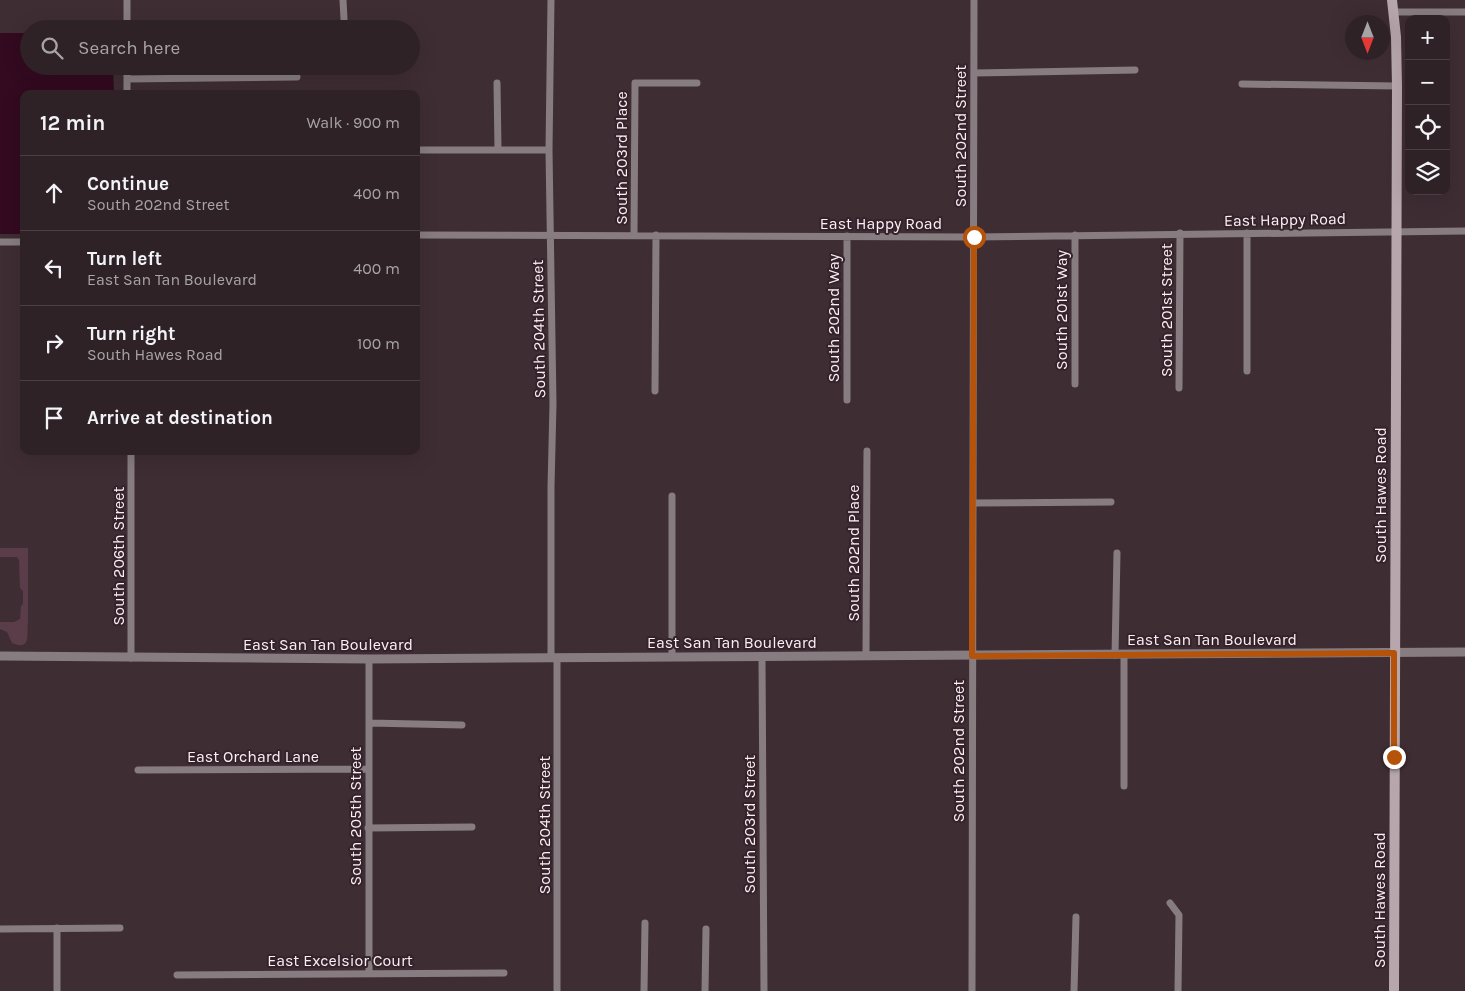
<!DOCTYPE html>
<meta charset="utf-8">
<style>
:root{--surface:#2f2227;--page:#3b2f33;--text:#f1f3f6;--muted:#a7a4a7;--line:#4a3f44}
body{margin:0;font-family:Karla,sans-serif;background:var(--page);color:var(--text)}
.controls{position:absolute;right:15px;top:15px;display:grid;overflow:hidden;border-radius:10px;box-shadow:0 5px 20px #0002}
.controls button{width:45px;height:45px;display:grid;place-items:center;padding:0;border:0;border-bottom:1px solid var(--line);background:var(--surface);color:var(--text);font:25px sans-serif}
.compass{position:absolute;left:1345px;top:15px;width:45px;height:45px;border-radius:50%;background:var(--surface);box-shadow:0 5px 20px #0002;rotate:180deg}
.stop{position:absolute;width:15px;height:15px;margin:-11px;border:4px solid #b45309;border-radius:50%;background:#fff}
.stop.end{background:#b45309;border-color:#fff;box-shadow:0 1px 5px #0008}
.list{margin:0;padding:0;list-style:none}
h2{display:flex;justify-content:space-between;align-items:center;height:65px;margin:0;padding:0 20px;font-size:21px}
h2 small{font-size:16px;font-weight:400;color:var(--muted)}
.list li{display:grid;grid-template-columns:32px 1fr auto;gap:15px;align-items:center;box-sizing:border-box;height:75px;padding:0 20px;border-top:1px solid var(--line)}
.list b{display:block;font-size:19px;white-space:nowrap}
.list p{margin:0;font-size:16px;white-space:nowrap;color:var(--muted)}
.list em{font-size:16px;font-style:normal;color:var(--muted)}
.icon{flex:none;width:28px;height:28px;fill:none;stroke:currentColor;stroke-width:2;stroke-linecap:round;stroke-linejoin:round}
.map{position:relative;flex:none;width:1465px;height:991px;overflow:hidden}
.search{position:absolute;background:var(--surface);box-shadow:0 5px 20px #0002;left:20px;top:20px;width:400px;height:55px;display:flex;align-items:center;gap:12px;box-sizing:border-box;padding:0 18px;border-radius:28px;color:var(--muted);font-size:19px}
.panel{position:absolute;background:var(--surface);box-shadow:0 5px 20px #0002;left:20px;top:90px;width:400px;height:365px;border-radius:10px}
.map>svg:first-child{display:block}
.green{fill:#5b3c49}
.water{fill:#330a20}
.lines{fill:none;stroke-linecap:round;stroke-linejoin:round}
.minor{stroke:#877d81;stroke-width:7}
.tertiary{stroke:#877d81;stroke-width:9}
.secondary{stroke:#b7a7ad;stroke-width:10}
.route{stroke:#b45309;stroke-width:6}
.labels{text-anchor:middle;stroke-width:4;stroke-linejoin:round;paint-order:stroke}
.street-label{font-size:16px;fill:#fbeff4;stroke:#34232a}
</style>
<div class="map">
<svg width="1465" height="991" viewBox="0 0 1465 991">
<rect width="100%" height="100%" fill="#3f2d34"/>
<!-- green -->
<path class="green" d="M 0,548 L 28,548 L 28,622 C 26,631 33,652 12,643 L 7,632 L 0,629 L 0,622 L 14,622 L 20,619 L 21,606 L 23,604 L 23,591 L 20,588 L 19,560 L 17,557 L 0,557 Z"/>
<!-- water -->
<path class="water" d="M 0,33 L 29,33 L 29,66 L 113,66 L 114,94 L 24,94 L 24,234 L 0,234 Z"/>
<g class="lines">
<!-- minor -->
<path class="minor" d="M 127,0 L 127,29
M 343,0 L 344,19
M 551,0 L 549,150 L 553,404 L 551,487 L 551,658
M 1394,12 L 1465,12
M 127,66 L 127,94
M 974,73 L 1135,70
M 127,79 L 297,77
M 497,83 L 498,150
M 1242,84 L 1397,86
M 416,150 L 549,150
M 1247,233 L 1247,371
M 416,235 L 974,237 L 1465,231
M 634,235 L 635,83 L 697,83
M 1075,235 L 1075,384
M 847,236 L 847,400
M 0,242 L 24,242
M 1179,388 L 1180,233
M 655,391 L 656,235
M 131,455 L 131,658
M 672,496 L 672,657
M 974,503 L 1111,502
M 1115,655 L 1117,553
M 1124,655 L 1124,786
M 866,656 L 867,451
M 762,657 L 764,991
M 557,658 L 557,991
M 369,659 L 369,974
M 369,723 L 462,725
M 138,770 L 368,769
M 368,828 L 472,827
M 1170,903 L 1179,915 L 1178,991
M 0,929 L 120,928
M 177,975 L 504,973
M 57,990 L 57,928
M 644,991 L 645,923
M 705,991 L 706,929
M 972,991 L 974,0
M 1074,991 L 1076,917"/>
<!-- tertiary -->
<path class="tertiary" d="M 0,656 L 369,659 L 1465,652"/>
<!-- secondary -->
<path class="secondary" d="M 1392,0 L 1396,37 L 1397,86 L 1394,991"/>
</g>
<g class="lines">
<!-- route -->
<path class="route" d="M 974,237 L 972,656 L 1394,653 L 1394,757"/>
</g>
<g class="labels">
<!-- street labels -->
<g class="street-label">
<text transform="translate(960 136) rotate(-90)" y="6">South 202nd Street</text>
<text transform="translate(621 158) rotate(-90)" y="6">South 203rd Place</text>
<text transform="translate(1285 219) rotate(-1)" y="6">East Happy Road</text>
<text x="881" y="229">East Happy Road</text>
<text transform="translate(1061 310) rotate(-90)" y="6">South 201st Way</text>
<text transform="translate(1166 310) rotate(-90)" y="6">South 201st Street</text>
<text transform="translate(833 318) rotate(-90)" y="6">South 202nd Way</text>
<text transform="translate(538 329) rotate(-91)" y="6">South 204th Street</text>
<text transform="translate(1380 495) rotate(-90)" y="6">South Hawes Road</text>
<text transform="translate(853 553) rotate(-90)" y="6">South 202nd Place</text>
<text transform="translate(118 556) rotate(-90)" y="6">South 206th Street</text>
<text x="1212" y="645">East San Tan Boulevard</text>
<text x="732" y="648">East San Tan Boulevard</text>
<text x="328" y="650">East San Tan Boulevard</text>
<text transform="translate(958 751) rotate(-90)" y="6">South 202nd Street</text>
<text x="253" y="762">East Orchard Lane</text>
<text transform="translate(355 816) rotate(-90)" y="6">South 205th Street</text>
<text transform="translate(749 824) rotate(-90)" y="6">South 203rd Street</text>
<text transform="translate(544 825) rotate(-90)" y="6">South 204th Street</text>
<text transform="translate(1379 900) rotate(-90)" y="6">South Hawes Road</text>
<text x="340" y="966">East Excelsior Court</text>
</g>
</g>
</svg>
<div class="controls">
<button>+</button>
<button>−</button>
<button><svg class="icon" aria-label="locate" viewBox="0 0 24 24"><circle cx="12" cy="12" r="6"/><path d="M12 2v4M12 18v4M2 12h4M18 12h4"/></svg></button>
<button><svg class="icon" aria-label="layers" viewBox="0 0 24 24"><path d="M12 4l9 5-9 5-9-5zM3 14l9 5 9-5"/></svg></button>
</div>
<svg class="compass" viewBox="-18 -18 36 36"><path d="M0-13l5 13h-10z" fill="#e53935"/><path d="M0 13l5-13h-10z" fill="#a7a4a7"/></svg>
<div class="stop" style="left:974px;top:237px"></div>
<div class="stop end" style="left:1394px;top:757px"></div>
<div class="search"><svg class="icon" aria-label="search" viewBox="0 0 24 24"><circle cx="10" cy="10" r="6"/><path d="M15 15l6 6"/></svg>Search here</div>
<section class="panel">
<h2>12 min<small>Walk · 900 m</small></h2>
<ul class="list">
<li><svg class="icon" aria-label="ahead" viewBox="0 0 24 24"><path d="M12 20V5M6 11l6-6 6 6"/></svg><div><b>Continue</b><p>South 202nd Street</p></div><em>400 m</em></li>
<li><svg class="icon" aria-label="left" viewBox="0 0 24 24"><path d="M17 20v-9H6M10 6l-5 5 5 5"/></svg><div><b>Turn left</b><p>East San Tan Boulevard</p></div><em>400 m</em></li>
<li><svg class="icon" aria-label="right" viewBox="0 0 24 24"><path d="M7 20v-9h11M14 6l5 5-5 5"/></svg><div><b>Turn right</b><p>South Hawes Road</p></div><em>100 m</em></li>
<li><svg class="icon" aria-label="arrive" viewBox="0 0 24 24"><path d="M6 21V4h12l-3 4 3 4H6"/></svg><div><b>Arrive at destination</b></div></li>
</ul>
</section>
</div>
